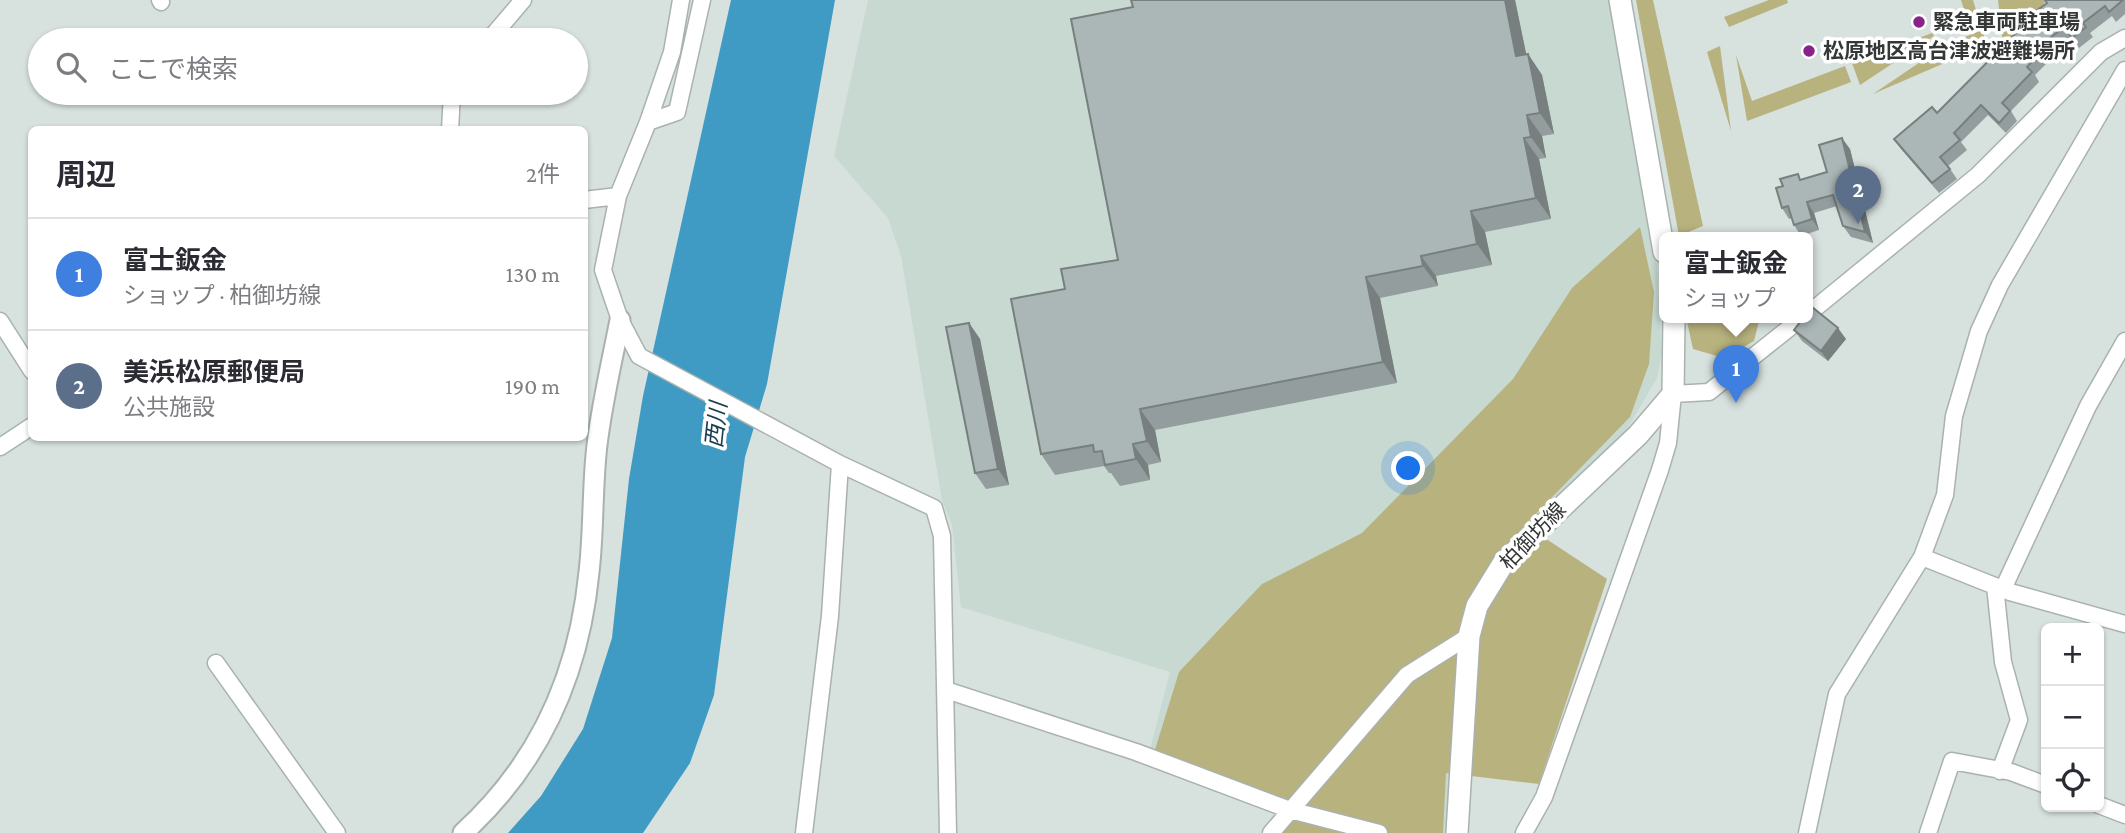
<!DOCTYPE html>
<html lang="ja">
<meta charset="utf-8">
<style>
:root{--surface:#fff;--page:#f2f2f3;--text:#2b2b33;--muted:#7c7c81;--line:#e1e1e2;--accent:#7c3aed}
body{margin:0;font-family:"Crimson Pro","Noto Sans JP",serif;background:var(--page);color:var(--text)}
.controls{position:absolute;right:21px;bottom:21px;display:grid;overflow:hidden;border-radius:10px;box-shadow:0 2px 5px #0004}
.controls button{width:63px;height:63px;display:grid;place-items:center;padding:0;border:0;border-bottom:2px solid var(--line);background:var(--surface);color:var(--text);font:35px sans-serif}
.you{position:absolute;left:1409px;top:469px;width:24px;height:24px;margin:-18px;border:5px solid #fff;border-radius:50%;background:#1a73e8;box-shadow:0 0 0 10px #1a73e833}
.badge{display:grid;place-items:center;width:46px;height:46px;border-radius:50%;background:var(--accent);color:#fff;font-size:23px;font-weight:700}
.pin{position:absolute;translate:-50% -58px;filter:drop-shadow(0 2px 4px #0008)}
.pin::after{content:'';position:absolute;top:37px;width:24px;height:21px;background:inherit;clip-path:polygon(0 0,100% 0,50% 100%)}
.popup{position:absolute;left:1659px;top:232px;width:154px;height:91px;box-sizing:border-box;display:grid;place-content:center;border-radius:10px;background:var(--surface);filter:drop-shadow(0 2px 5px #0005);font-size:23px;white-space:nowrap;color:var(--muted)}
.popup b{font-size:26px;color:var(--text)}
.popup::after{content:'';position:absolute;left:50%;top:100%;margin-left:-14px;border:14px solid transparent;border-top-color:var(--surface)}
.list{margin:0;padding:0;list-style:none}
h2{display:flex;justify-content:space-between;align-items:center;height:91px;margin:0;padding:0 28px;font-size:30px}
h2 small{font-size:23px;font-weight:400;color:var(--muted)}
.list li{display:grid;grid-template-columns:46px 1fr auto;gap:21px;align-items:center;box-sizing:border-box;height:112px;padding:0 28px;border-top:2px solid var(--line)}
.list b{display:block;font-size:26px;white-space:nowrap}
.list p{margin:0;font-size:23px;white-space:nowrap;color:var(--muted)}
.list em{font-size:23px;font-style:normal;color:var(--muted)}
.icon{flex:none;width:38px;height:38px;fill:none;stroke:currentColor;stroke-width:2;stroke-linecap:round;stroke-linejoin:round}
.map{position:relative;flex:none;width:2125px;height:833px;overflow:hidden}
.search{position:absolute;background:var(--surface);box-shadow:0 2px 5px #0004;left:28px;top:28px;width:560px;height:77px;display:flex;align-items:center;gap:18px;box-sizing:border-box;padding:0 24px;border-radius:38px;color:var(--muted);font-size:26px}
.panel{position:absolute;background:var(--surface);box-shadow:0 2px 5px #0004;left:28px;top:126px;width:560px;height:315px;border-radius:10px}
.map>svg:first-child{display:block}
.built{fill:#c7d9d1}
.green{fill:#b8b27e}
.water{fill:#3f9bc3}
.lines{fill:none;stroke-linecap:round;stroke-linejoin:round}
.minor-casing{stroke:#a9b2ae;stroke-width:19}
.tertiary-casing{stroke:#a9b2ae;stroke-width:23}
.secondary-casing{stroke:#a9b2ae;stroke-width:24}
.minor{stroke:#fff;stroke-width:16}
.tertiary{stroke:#fff;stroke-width:19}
.secondary{stroke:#fff;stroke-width:21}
.wall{fill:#939d9d}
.shaded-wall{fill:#787f7f}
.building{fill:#abb6b6;stroke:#787f7f;stroke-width:2}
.poi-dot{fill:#89238a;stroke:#fff;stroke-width:2.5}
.labels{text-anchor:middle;stroke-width:7;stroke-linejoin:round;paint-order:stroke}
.poi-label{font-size:21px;font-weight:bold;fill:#333735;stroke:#fff;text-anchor:start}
.street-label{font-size:21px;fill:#333735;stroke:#fff}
.water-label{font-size:23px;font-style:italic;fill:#194052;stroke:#fff}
</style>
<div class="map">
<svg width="2125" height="833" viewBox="0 0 2125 833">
<rect width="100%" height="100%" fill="#d7e1dd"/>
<!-- built -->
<path class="built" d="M 868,0 L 1608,0 L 1657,267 L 1662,353 L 1657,378 L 1617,446 L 1520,533 L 1450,833 L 1406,833 L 1150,750 L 1170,672 L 961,607 L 952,525 L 942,500 L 901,256 L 888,218 L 834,156 Z"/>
<!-- green -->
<path class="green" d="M 1636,0 L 1653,0 L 1703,226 L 1679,236 Z
M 1769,0 L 1787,0 L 1788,3 L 1729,27 L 1724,17 Z
M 1961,0 L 1973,0 L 1985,39 L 1979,48 L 1873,94 L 1944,46 L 1972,34 Z
M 1998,0 L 2046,0 L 2035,18 L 2004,52 Z
M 1932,33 L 1934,36 L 1860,85 L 1852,63 Z
M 1720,46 L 1731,131 L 1707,52 Z
M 1736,55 L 1752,101 L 1845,66 L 1851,82 L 1747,121 Z
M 1640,227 L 1654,292 L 1649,364 L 1630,417 L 1525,525 L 1607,579 L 1539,784 L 1446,773 L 1443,833 L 1281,833 L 1304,806 L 1154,753 L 1179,672 L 1262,584 L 1362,533 L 1513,379 L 1572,288 Z
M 1686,317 L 1760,317 L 1754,341 L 1724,358 L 1693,349 Z"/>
<!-- water -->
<path class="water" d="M 731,0 L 835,0 L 767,384 L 745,457 L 714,695 L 690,763 L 643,833 L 508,833 L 541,796 L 583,729 L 612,638 L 629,479 L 643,396 Z"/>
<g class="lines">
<defs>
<path id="minor" d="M 160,0 L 161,2
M 681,0 L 672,52 L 648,122 L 618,196 L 603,270 L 620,320 L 639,356 L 840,464 L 934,508 L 942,536 L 948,833
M 489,40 L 523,0
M 648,122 L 677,112 L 702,0
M 450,130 L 452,93
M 584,200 L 618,196
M 1808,314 L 1978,175 L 2101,52 L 2125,38
M 0,321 L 32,371
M 0,447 L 32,426
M 1922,557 L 2010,592 L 2125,624
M 1995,586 L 2003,662 L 2019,720 L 2000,771
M 2003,589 L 2088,406 L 2125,341
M 216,663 L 337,833
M 946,690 L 1136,752 L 1290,810 L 1379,833
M 2099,805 L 2125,815
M 804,833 L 830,616 L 840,464
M 1271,833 L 1407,675 L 1469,636
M 1524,833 L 1544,797 L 1660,470 L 1668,443 L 1673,394 L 1709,392 L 1803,317
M 1807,833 L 1837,694 L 1922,557 L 1945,495 L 1954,416 L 1979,331 L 2000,285 L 2125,70
M 1928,833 L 1952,761 L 2011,772 L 2046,785"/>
<path id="tertiary" d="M 463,833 C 540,763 579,675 589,572 C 594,530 592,487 597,445 C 602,403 612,361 620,320"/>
<path id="secondary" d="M 1620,0 L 1664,252
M 1457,833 L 1469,636 L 1477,606 L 1504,562 L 1638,435 L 1673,394 L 1674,317"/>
</defs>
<!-- minor casing -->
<use href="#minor" class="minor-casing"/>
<!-- tertiary casing -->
<use href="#tertiary" class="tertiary-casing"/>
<!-- secondary casing -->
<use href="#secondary" class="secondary-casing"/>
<!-- minor -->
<use href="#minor" class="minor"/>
<!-- tertiary -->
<use href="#tertiary" class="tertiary"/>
<!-- secondary -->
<use href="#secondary" class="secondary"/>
</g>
<!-- wall -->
<path class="wall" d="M 1131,0 L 1515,0 L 1526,54 L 1528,54 L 1542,75 L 1554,134 L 1542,136 L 1546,158 L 1539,159 L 1551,219 L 1485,232 L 1492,265 L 1436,276 L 1438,286 L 1380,298 L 1397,383 L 1155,430 L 1161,462 L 1148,465 L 1150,480 L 1120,486 L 1111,473 L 1109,473 L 1104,466 L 1055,475 L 1041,454 L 1065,289 L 1118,260 L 1133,7 Z
M 2045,0 L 2125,0 L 2125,14 L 2116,22 L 2112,16 L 2090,33 L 2093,37 L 2079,48 L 2071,37 L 2048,55 L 2051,59 L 2035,75 L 2039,82 L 2011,111 L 2017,121 L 2006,133 L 1988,115 L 1961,142 L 1967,150 L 1948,166 L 1957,179 L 1939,193 L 1901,149 L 1894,139 L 1937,113 L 2047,3 Z
M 1850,149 L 1873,243 L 1851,237 L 1843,226 L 1837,206 L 1814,213 L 1819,230 L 1801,236 L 1794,225 L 1792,218 L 1789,219 L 1782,208 L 1783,186 L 1827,172 Z
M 969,323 L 980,339 L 1009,485 L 986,489 L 975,473 Z
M 1794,330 L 1846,339 L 1828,361 L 1802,341 Z"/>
<!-- shaded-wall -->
<path class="shaded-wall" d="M 1505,0 L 1515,0 L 1531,77 L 1516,56 Z
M 1528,54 L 1542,75 L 1554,134 L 1540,113 Z
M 1527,115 L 1542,136 L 1546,158 L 1531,137 Z
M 1524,138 L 1539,159 L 1551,219 L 1536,198 Z
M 1842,138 L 1850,149 L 1873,243 L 1865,232 Z
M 1807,202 L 1814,213 L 1819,230 L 1812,219 Z
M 1471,211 L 1485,232 L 1492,265 L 1477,244 Z
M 1421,256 L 1436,276 L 1438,286 L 1423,266 Z
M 1366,277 L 1380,298 L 1397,383 L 1383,362 Z
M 969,323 L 980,339 L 1009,485 L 998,469 Z
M 1838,328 L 1846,339 L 1828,361 L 1821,351 Z
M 1140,409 L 1155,430 L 1161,462 L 1147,441 Z
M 1133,444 L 1148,465 L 1150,480 L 1136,459 Z"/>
<!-- building -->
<path class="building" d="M 1131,0 L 1505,0 L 1516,56 L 1528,54 L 1540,113 L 1527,115 L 1531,137 L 1524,138 L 1536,198 L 1471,211 L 1477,244 L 1421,256 L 1423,266 L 1366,277 L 1383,362 L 1140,409 L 1147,441 L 1133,444 L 1136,459 L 1105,465 L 1102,451 L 1094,452 L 1093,445 L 1041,454 L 1011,299 L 1065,289 L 1061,269 L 1118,260 L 1071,19 L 1133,7 Z
M 2045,0 L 2123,0 L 2109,12 L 2105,6 L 2083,23 L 2086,27 L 2072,38 L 2064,27 L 2041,45 L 2044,49 L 2027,67 L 2032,72 L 2002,103 L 2010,111 L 1999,123 L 1981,105 L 1954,133 L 1960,140 L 1940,157 L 1950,169 L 1932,183 L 1894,139 L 1932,107 L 1937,113 L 2030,19 L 2028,17 L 2047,3 Z
M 1842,138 L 1865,232 L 1843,226 L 1833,195 L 1807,202 L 1812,219 L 1794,225 L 1788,206 L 1782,208 L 1776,188 L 1783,186 L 1780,179 L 1798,174 L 1800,180 L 1827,172 L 1819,145 Z
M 1812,307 L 1838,328 L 1821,351 L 1794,330 L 1804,317 L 1808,317 L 1808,313 Z
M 969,323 L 998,469 L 975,473 L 946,327 Z"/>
<!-- markers -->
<g class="poi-dot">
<circle cx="1919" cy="22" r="7"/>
<circle cx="1809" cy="51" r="7"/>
</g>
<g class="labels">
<!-- poi labels -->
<g class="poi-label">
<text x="1933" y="29">緊急車両駐車場</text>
<text x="1823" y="58">松原地区高台津波避難場所</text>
</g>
<!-- street labels -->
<g class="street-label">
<text transform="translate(1533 536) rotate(-46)" y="7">柏御坊線</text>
</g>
<!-- water labels -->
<g class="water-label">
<text transform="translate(716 425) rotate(-84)" y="8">西川</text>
</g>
</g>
</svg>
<div class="controls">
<button>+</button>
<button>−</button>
<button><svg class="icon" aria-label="locate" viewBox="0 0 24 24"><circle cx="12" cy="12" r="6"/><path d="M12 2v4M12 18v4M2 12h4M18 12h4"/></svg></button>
</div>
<div class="you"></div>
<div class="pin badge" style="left:1736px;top:403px;background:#3f7fe0">1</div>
<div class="popup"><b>富士鈑金</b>ショップ</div>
<div class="pin badge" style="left:1858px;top:224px;background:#5c6f8a">2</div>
<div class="search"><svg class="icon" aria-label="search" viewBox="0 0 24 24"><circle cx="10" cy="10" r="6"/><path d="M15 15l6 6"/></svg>ここで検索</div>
<section class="panel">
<h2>周辺<small>2件</small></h2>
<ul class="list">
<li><span class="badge" style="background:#3f7fe0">1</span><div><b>富士鈑金</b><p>ショップ · 柏御坊線</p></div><em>130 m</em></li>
<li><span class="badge" style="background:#5c6f8a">2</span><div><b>美浜松原郵便局</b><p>公共施設</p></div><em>190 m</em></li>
</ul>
</section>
</div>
